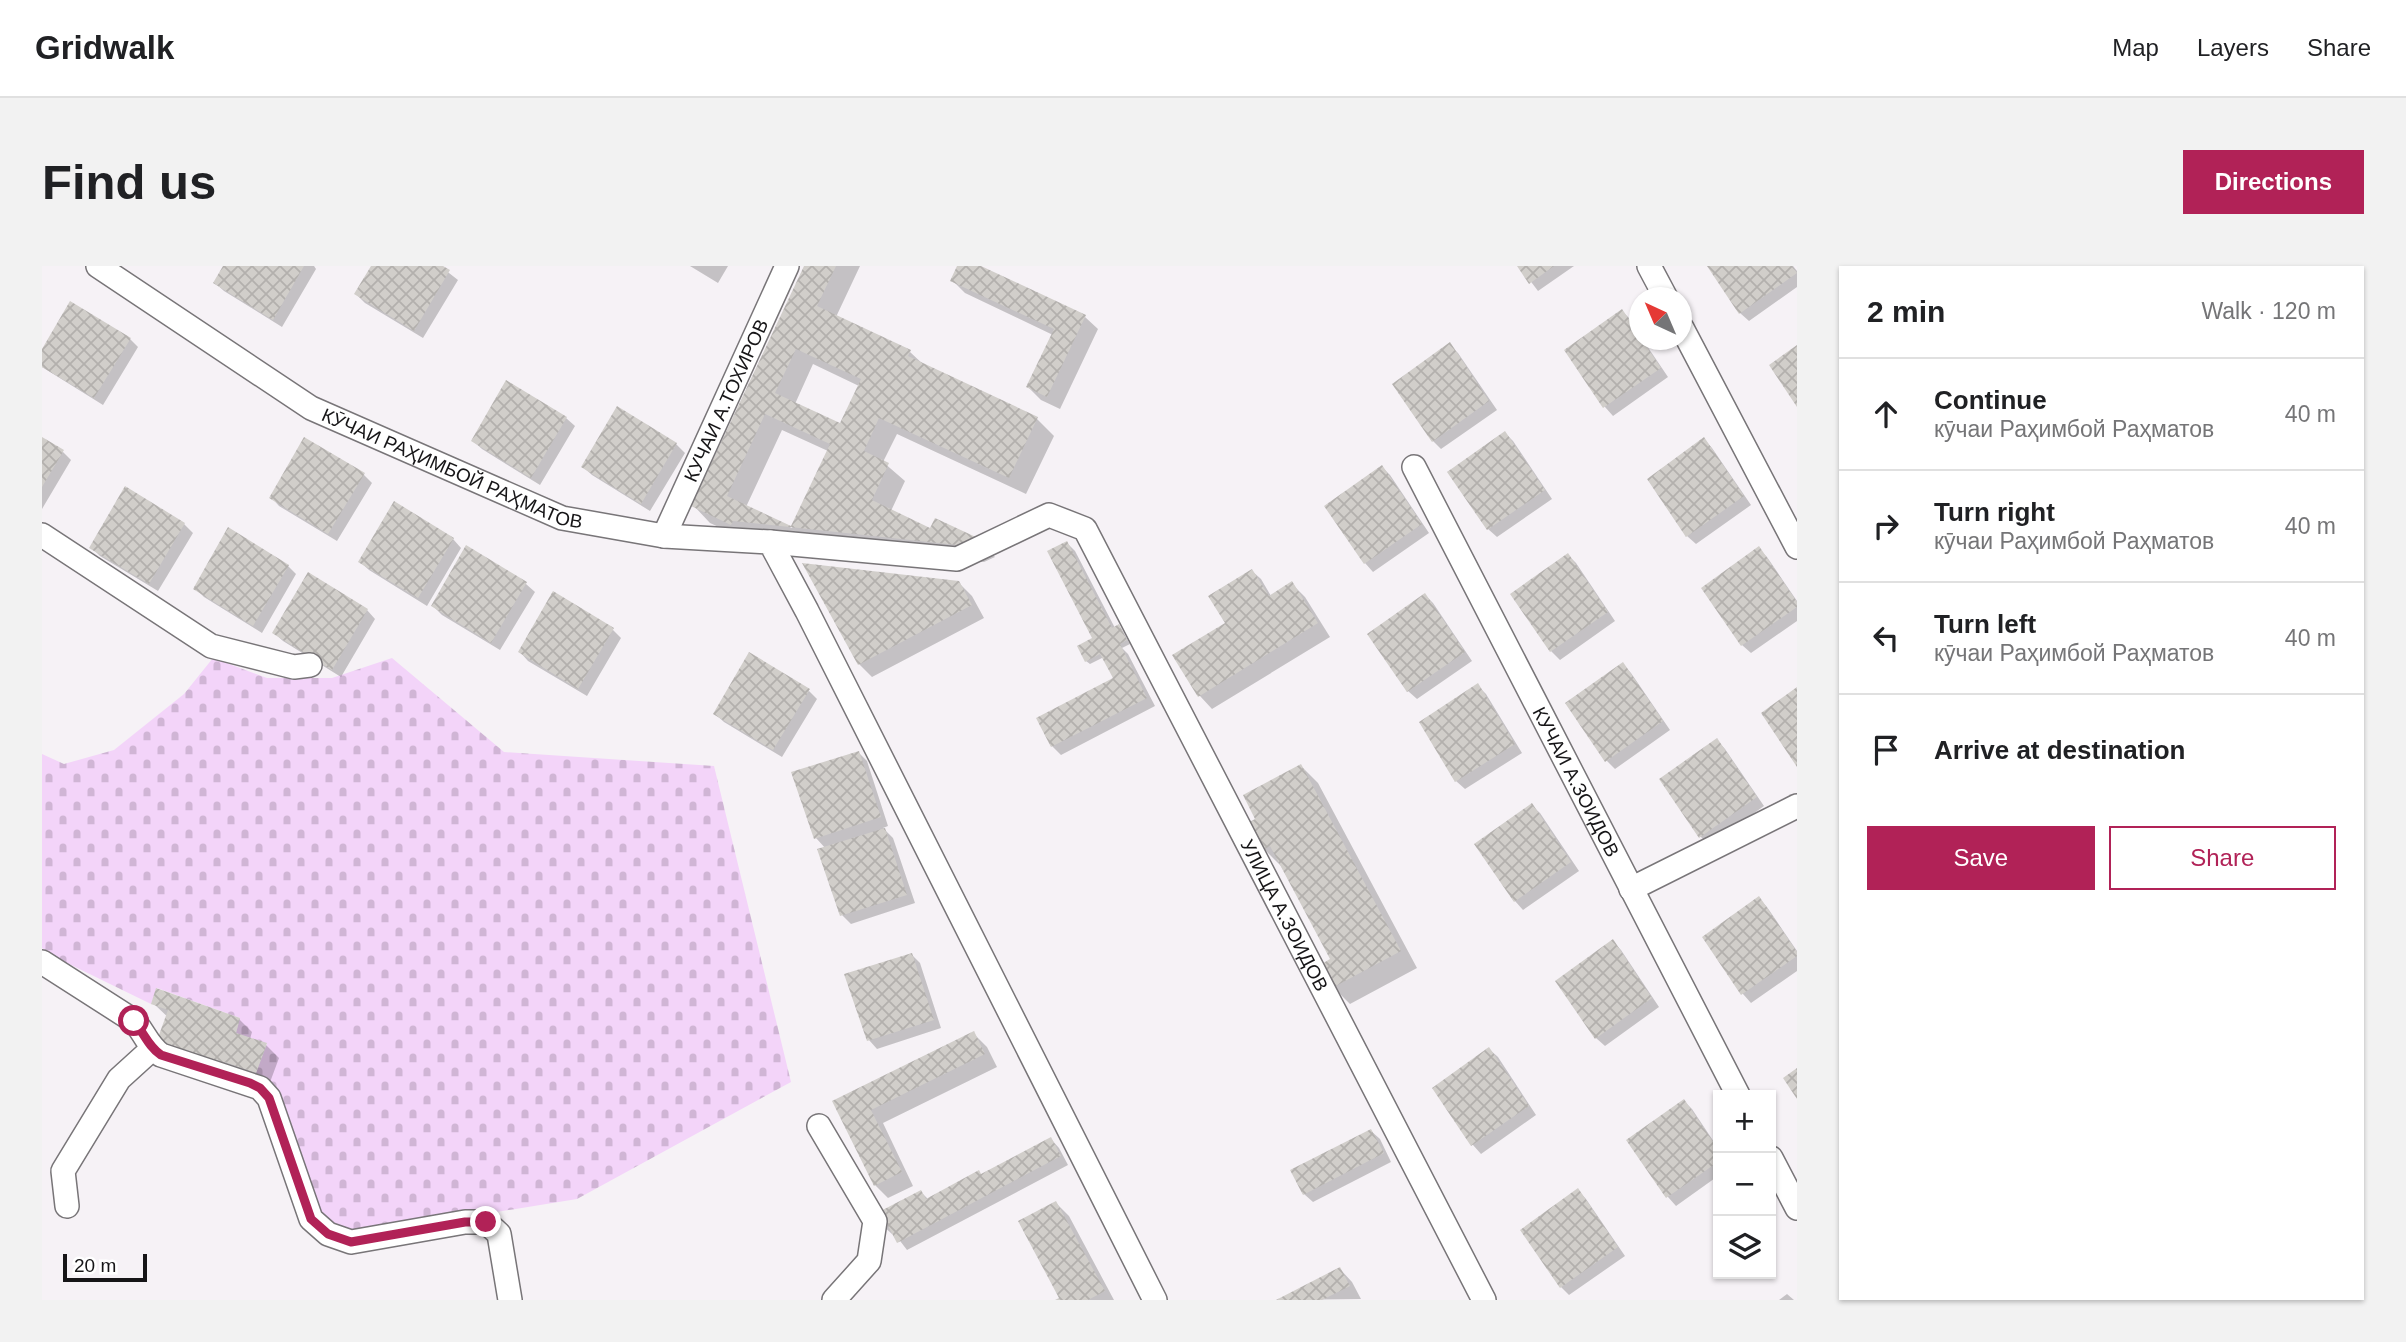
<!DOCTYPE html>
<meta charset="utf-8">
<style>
:root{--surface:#fff;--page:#f2f2f2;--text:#202124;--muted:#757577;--line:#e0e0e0;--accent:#b12257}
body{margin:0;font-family:Arial,sans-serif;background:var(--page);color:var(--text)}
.controls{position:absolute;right:21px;bottom:21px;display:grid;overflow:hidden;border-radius:0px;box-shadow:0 2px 5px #0004}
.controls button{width:63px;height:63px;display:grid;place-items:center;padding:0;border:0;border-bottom:2px solid var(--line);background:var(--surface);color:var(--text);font:35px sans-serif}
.compass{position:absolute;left:1587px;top:21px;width:63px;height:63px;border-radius:50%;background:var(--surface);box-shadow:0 2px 5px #0004;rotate:316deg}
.scale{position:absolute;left:21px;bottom:18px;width:84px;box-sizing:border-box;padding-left:7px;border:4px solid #161517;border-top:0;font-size:19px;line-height:24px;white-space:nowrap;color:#161517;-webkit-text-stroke:5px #fff;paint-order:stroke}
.stop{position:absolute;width:21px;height:21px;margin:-16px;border:5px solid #b12257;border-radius:50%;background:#fff}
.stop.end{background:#b12257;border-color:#fff;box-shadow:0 2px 7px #0008}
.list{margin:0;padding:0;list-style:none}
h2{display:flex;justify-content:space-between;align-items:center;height:91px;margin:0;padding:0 28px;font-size:30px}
h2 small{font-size:23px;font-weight:400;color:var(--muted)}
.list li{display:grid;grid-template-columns:46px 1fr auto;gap:21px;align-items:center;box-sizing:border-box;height:112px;padding:0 28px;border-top:2px solid var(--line)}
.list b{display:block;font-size:26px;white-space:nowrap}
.list p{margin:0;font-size:23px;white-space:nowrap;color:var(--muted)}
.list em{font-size:23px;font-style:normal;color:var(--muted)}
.actions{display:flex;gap:14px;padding:21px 28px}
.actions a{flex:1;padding:16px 0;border:2px solid var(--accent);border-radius:0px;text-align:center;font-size:24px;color:var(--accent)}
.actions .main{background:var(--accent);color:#fff}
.icon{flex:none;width:38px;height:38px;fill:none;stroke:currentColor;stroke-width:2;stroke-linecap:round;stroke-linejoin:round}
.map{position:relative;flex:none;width:1755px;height:1034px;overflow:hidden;border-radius:0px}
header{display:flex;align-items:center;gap:42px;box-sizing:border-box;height:98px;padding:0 35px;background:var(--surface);border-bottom:2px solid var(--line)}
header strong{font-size:33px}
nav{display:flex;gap:38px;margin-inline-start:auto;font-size:24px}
.intro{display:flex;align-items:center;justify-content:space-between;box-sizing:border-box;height:168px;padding:0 42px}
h1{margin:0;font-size:49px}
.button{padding:18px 32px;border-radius:0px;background:var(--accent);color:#fff;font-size:24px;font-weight:700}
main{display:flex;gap:42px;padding:0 42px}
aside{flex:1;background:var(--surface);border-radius:0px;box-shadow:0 2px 5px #0004}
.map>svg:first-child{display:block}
.cemetery{fill:url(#cemetery-stones)}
.shadow{fill:#0003;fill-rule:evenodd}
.building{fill:url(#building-cross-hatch);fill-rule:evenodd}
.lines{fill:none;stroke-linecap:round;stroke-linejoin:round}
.street-casing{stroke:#787578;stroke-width:26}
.street{stroke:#fff;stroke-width:23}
.route{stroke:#b12257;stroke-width:9}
.labels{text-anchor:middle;stroke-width:7;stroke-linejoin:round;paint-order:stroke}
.street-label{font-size:19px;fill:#161517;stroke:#fff}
</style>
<header>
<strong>Gridwalk</strong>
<nav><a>Map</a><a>Layers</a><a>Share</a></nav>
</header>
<div class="intro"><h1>Find us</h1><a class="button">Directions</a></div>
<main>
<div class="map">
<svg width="1755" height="1034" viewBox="0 0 1755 1034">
<defs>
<pattern id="cemetery-stones" width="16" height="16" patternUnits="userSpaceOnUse" patternTransform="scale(1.75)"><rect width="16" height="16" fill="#f3d4f9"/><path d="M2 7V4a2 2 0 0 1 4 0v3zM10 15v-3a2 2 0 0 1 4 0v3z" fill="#d0b5d5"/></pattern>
<pattern id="building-cross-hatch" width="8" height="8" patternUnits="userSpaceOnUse" patternTransform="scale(1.75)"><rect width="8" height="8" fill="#d1ceca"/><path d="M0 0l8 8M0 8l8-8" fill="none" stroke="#b3b0ad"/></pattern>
</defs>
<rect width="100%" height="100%" fill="#f6f2f6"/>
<!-- cemetery -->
<path class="cemetery" d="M 171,392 L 225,412 L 290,412 L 350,392 L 462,486 L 672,500 L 749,816 L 535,933 L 307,970 L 276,956 L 214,807 L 225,778 L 194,767 L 198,752 L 115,722 L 109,738 L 21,695 L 0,682 L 0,488 L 22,498 L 72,484 L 142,428 Z"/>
<!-- shadow -->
<path class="shadow" d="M 183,0 L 272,0 L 274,3 L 240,61 L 182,25 L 173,17 Z
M 331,0 L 398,0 L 416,14 L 381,72 L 323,37 L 314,28 Z
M 648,0 L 686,0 L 676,17 Z
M 765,0 L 818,0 L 794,51 L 868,86 L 883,100 L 995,153 L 1012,170 L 984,228 L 855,168 L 841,196 L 863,215 L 849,245 L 889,264 L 937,275 L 953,291 L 942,296 L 708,272 L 707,275 L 668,257 L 652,240 ZM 771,98 L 817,120 L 799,160 L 753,138 ZM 740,164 L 786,185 L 750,262 L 704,241 Z
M 917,0 L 934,0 L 1043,51 L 1056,63 L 1018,143 L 999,134 L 986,121 L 1011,69 L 923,27 L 910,14 Z
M 1477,0 L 1532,0 L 1496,25 Z
M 1667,0 L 1751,0 L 1755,5 L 1755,21 L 1707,55 L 1698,47 Z
M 1580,45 L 1588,53 L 1598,68 L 1598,74 L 1601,74 L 1626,111 L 1571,150 L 1563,141 L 1524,85 Z
M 88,73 L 96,81 L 61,139 L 0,101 L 0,86 Z
M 1407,79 L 1416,87 L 1455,144 L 1399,183 L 1391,175 Z
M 575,142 L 634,178 L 643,187 L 608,245 L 550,209 L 541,201 Z
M 524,152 L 533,160 L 498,219 L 440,183 L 431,175 Z
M 1463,167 L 1471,175 L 1510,233 L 1455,271 L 1446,263 Z
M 0,173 L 21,186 L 29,194 L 0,243 Z
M 1662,173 L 1670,182 L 1709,239 L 1654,278 L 1645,270 Z
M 1340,201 L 1348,209 L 1387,267 L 1331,306 L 1323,297 Z
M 322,209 L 330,217 L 295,275 L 237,240 L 229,231 Z
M 142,258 L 151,267 L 116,325 L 58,290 L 49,281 Z
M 411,273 L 419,282 L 385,340 L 327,304 L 318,296 Z
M 1025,277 L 1033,285 L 1073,362 L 1077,360 L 1080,364 L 1088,378 L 1080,382 L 1086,388 L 1113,440 L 1019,489 L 1010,480 L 1073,413 L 1062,391 L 1048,398 L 1044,395 L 1053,373 Z
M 425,281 L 484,318 L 493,326 L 458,384 L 400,349 L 391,340 Z
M 1717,283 L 1725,291 L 1755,335 L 1755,355 L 1709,387 L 1700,379 Z
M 1526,289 L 1534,297 L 1573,355 L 1518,394 L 1509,385 Z
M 246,300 L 254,308 L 220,367 L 162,331 L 153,322 Z
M 1210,305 L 1219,313 L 1229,330 L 1250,318 L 1263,331 L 1288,371 L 1170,443 L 1158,430 L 1133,389 L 1185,357 Z
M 917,317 L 930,330 L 942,352 L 830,411 L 817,398 Z
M 1383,329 L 1391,337 L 1430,395 L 1375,433 L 1366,425 Z
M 325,344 L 333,353 L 299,411 L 241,375 L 232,367 Z
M 571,364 L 579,372 L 545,430 L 486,395 L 478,386 Z
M 1581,398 L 1589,407 L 1628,464 L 1573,503 L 1564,494 Z
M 1436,420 L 1444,428 L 1480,487 L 1423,523 L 1414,515 Z
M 767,425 L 775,433 L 740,491 L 682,456 L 673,448 Z
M 1675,474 L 1683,483 L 1722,540 L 1667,579 L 1658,570 Z
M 817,487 L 825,495 L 846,560 L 841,562 L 851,572 L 873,637 L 809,658 L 800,649 L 784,583 L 774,572 Z
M 1259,500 L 1276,517 L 1375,702 L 1308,738 L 1291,721 L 1291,694 L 1239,600 L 1222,583 L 1216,553 Z
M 1489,539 L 1498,547 L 1537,605 L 1481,644 L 1473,635 Z
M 1717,632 L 1725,641 L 1755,685 L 1755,705 L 1709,737 L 1701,728 L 1662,672 Z
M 1571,676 L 1579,684 L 1617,741 L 1563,780 L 1554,772 Z
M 870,689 L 878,697 L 899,762 L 835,783 L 827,774 Z
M 111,737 L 197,753 L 210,766 L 208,773 L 224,779 L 237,792 L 227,819 L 193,815 Z
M 932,768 L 945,781 L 955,801 L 841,857 L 871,920 L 846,932 L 833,919 L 793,836 Z
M 1447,783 L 1456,791 L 1494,849 L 1439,888 L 1431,879 L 1392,823 Z
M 1642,835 L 1650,843 L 1676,882 L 1676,910 L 1634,940 L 1626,931 L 1587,875 Z
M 1329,865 L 1338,873 L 1349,896 L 1271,936 L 1262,928 Z
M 1009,873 L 1017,882 L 1026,899 L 865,984 L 852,967 L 850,968 L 841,960 L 879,926 L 886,933 L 940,910 Z
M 1536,924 L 1544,933 L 1583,990 L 1527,1029 L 1519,1021 Z
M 1014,937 L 1027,950 L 1072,1034 L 1017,1034 Z
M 1298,1003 L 1310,1016 L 1319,1033 L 1237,1034 Z
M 1745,1028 L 1752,1034 L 1737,1034 Z"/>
<!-- building -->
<path class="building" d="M 181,0 L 262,0 L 231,54 L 171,17 Z
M 329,0 L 401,0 L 408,4 L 372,65 L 312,28 Z
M 762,0 L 794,0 L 775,40 L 869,84 L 866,90 L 996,151 L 967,212 L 837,152 L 822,185 L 847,197 L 830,234 L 888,262 L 893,252 L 938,273 L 924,280 L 691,255 L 689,259 L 649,240 ZM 754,83 L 819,113 L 798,157 L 733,127 ZM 723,148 L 788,178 L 749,260 L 685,230 Z
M 915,0 L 939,0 L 1044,49 L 1005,131 L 984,121 L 1012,63 L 908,15 Z
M 1475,0 L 1512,0 L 1487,18 Z
M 1665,0 L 1750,0 L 1755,7 L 1697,48 Z
M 28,35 L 89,72 L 52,132 L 0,101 L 0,83 Z
M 1580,43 L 1598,69 L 1598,74 L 1600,74 L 1619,102 L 1561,142 L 1522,84 Z
M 1408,76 L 1447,135 L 1390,176 L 1350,118 Z
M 1755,79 L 1755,141 L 1727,99 Z
M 464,114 L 525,151 L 489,212 L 429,175 Z
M 575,140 L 635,177 L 599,238 L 539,201 Z
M 1463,165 L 1503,224 L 1445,264 L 1405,206 Z
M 0,171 L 22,184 L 0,221 Z
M 262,171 L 323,207 L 286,268 L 227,232 Z
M 1662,171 L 1702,230 L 1644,271 L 1605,213 Z
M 1340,199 L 1380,258 L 1322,298 L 1282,240 Z
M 83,220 L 143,257 L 107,318 L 47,282 Z
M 352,235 L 412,272 L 376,332 L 316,296 Z
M 186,261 L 247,299 L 211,360 L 151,323 Z
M 1025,275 L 1070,362 L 1077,358 L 1085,374 L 1078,378 L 1105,432 L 1009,481 L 994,452 L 1071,412 L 1058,388 L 1043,396 L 1035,380 L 1050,372 L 1005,285 Z
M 424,279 L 485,316 L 449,377 L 389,340 Z
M 1717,280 L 1755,336 L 1755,341 L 1699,380 L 1659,322 Z
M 1526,287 L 1566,346 L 1508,386 L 1468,328 Z
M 760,297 L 917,315 L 930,339 L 816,399 Z
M 1210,303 L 1227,330 L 1250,315 L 1276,357 L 1156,431 L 1130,389 L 1183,357 L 1166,330 Z
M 266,306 L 326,343 L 290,404 L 230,367 Z
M 511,325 L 572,362 L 536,423 L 476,386 Z
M 1383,327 L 1423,386 L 1365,426 L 1325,368 Z
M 707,386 L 768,423 L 731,484 L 671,448 Z
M 1581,396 L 1621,455 L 1563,496 L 1523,437 Z
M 1436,417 L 1473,478 L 1413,516 L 1377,456 Z
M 1755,421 L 1755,501 L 1719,447 Z
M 1675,472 L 1715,531 L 1657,572 L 1617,513 Z
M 817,485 L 839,551 L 772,573 L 749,506 Z
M 1259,498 L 1359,685 L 1290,722 L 1278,699 L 1288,693 L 1228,580 L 1221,584 L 1206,557 L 1213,553 L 1201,529 Z
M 1490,537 L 1529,596 L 1472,636 L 1432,578 Z
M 843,562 L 865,629 L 798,650 L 775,583 Z
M 1717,630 L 1755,686 L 1755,690 L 1699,729 L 1660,671 Z
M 1571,673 L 1610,732 L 1553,773 L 1513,715 Z
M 870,687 L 892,754 L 825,775 L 802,708 Z
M 114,722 L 198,752 L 194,767 L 225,777 L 214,807 L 183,796 L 180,803 L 113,780 L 126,744 L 109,738 Z
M 932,765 L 943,788 L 829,844 L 860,906 L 832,920 L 790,835 Z
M 1447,781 L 1487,840 L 1429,880 L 1390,822 Z
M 1755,802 L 1755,833 L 1741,812 Z
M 1642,833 L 1676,883 L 1676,896 L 1624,932 L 1584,874 Z
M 1329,863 L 1342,887 L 1261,929 L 1248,904 Z
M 1009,871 L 1019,890 L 855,977 L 845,958 L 840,961 L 833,948 L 879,924 L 884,933 L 937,904 L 939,908 Z
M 1536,922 L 1576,981 L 1518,1022 L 1478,964 Z
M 1014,935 L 1063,1025 L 1046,1034 L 1013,1034 L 1017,1032 L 976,955 Z
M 1298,1001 L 1308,1020 L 1280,1034 L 1234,1034 Z"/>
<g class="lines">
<defs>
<g id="street">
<path id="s1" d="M 56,0 L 269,142 L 520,252 L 622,270 L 728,276 L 765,345 L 1113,1034"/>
<path d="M 1607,0 L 1624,32"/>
<path d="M 1640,62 L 1755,281"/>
<path id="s2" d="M 1372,201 L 1696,829"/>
<path d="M 0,269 L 169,380 L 252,401 L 268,399"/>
<path id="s3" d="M 622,270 L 745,0"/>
<path id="s4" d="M 728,276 L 915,293 L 1007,249 L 1043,263 L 1442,1034"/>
<path d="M 1589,623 L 1755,540"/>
<path d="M 0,696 L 92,755 C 102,766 106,780 119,789 L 218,822 L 227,832 L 269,953 L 286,968 L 309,976 L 423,956 L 444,956 L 457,968 L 468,1034"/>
<path d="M 777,860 L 833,955 L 827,995 L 792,1034"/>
<path d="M 1729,892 L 1755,942"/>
<path d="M 25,940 L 21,905 L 77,813 L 110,783"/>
</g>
</defs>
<!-- street casing -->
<use href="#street" class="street-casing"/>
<!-- street -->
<use href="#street" class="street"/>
</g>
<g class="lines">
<!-- route -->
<path class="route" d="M 92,755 C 102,767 106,780 119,789 L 208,817 L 218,822 L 227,832 L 269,953 L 286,968 L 309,976 L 423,956 L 444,956"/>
</g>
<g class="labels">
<!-- street labels -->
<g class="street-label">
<text dy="7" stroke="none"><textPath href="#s3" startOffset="149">КУЧАИ А.ТОХИРОВ</textPath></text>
<text dy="7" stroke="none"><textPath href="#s1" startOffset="410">КӮЧАИ РАҲИМБОЙ РАҲМАТОВ</textPath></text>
<text dy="7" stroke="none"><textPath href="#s2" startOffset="354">КУЧАИ А.ЗОИДОВ</textPath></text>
<text dy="7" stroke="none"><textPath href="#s4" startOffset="763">УЛИЦА А.ЗОИДОВ</textPath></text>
</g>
</g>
</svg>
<div class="controls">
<button>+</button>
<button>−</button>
<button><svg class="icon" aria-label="layers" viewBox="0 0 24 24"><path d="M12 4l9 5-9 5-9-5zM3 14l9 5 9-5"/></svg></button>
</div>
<svg class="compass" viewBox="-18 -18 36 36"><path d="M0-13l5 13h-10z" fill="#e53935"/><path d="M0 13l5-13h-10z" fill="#757577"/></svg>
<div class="scale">20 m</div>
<div class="stop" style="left:92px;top:755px"></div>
<div class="stop end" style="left:444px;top:956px"></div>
</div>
<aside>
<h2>2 min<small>Walk · 120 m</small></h2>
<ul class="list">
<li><svg class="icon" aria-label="ahead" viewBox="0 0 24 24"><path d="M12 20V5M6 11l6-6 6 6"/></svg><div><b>Continue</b><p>кӯчаи Раҳимбой Раҳматов</p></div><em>40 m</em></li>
<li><svg class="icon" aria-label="right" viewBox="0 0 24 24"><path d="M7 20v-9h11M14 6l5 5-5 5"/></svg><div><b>Turn right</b><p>кӯчаи Раҳимбой Раҳматов</p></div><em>40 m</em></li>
<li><svg class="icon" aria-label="left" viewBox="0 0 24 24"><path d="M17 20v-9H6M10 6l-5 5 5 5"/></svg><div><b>Turn left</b><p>кӯчаи Раҳимбой Раҳматов</p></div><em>40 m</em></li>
<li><svg class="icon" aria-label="arrive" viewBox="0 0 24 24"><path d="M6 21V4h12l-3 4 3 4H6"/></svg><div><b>Arrive at destination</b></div></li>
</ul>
<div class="actions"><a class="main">Save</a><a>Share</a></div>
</aside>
</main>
